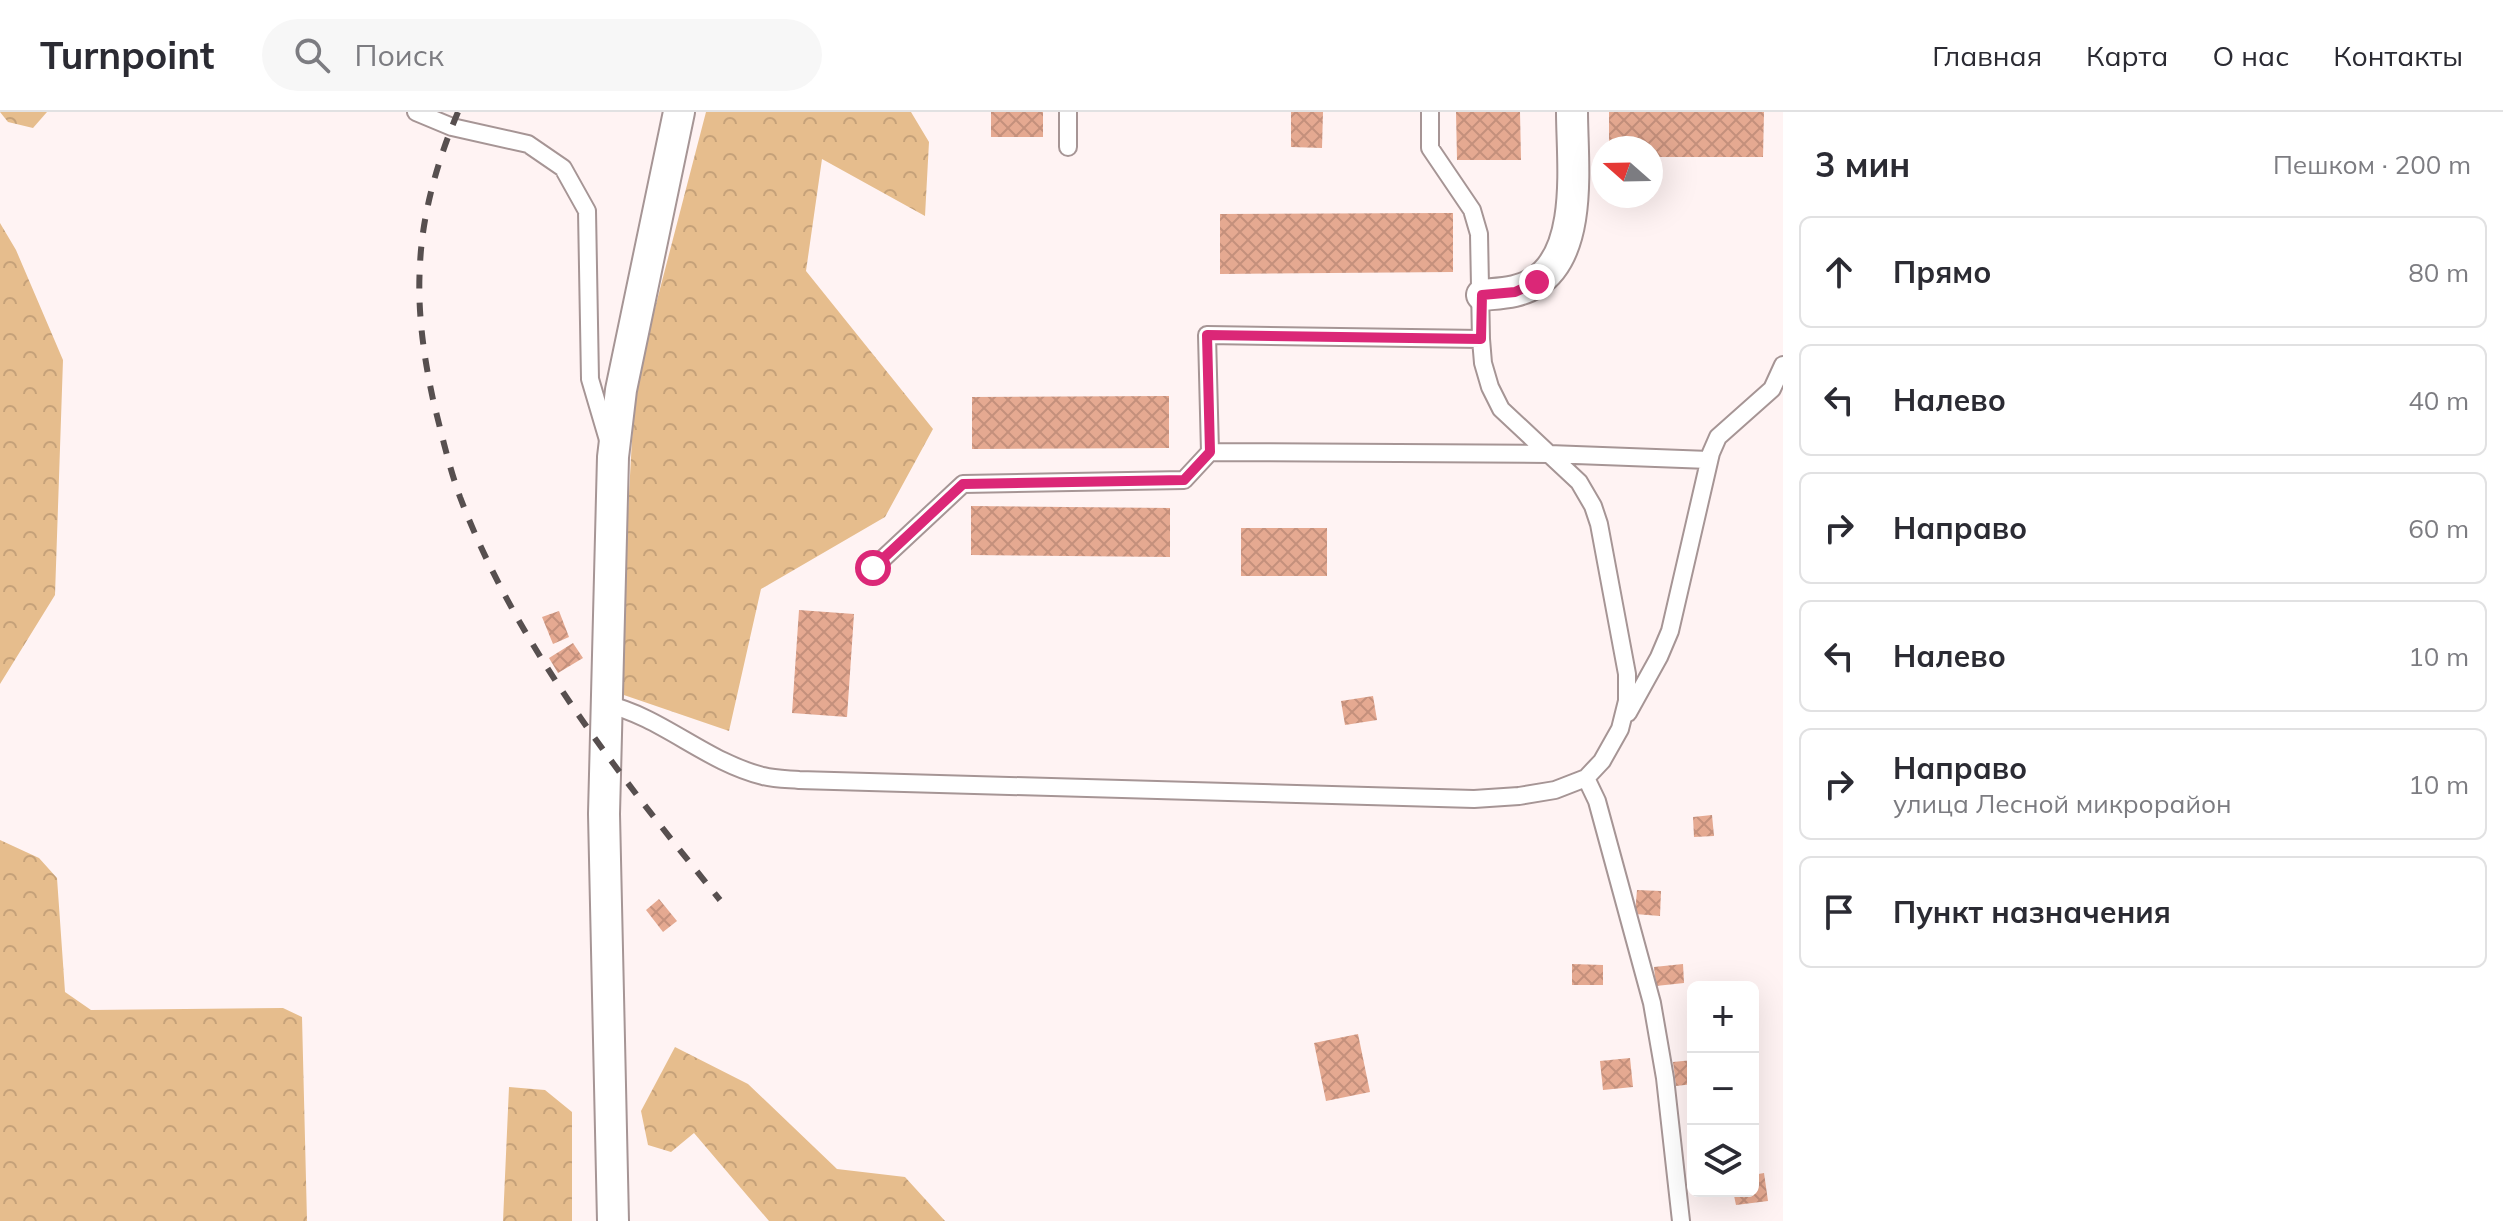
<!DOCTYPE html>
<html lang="ru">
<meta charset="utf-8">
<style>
:root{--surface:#fff;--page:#f7f7f7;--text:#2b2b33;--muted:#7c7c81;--line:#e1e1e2}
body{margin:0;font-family:Mulish,sans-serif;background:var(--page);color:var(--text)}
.controls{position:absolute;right:24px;bottom:24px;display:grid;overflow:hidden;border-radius:12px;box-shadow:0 8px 32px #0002}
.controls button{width:72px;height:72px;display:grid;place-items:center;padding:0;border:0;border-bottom:2px solid var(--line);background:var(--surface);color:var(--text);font:40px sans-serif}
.compass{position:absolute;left:1591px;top:24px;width:72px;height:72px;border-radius:50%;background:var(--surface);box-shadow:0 8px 32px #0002;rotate:290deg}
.stop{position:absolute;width:24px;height:24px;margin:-18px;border:6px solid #db2777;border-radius:50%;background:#fff}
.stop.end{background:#db2777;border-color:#fff;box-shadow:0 2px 8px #0008}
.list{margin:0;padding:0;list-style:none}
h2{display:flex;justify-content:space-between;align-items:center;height:104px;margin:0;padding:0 32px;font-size:34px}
h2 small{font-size:26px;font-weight:400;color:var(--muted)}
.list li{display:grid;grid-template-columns:52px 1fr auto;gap:24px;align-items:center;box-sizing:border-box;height:112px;margin:0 16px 16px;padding:0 16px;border:2px solid var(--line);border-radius:12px}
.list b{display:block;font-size:30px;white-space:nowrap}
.list p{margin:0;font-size:26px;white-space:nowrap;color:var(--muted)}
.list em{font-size:26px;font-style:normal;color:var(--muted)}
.icon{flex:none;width:44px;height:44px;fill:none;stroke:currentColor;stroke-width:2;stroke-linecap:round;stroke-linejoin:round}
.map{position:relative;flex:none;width:1783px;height:1109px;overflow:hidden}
header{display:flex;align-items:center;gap:48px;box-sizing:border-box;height:112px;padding:0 40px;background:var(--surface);border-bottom:2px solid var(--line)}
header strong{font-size:38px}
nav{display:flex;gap:44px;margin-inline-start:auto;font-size:28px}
.search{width:560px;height:72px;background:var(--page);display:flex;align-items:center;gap:20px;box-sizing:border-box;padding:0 28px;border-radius:44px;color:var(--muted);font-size:30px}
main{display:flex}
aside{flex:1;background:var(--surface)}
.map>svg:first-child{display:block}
.forest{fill:url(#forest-crowns)}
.building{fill:url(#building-cross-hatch)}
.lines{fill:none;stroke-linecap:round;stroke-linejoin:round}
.lane-casing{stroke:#a69595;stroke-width:20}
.street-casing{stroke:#a69595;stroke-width:34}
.lane{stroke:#fff;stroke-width:16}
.street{stroke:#fff;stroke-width:30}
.rail{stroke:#574f4f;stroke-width:6;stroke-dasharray:14 14;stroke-linecap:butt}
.route{stroke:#db2777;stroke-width:10}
</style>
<header>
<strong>Turnpoint</strong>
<div class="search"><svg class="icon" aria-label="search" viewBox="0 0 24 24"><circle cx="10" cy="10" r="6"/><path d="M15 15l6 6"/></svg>Поиск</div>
<nav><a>Главная</a><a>Карта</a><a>О нас</a><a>Контакты</a></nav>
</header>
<main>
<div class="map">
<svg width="1783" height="1109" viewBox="0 0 1783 1109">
<defs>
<pattern id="forest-crowns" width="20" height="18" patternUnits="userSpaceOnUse" patternTransform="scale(2)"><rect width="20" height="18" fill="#e6bd8d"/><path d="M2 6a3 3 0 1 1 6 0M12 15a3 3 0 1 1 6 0" fill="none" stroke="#c5a179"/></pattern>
<pattern id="building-cross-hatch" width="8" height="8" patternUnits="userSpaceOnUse" patternTransform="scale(2)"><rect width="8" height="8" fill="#e5a991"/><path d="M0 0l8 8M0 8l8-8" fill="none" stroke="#c4907c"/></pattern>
</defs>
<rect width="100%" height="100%" fill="#fff3f3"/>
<!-- forest -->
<path class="forest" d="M 0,0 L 47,0 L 33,16 L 8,10 Z
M 706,0 L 911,0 L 929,30 L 925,104 L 822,47 L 806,159 L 933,317 L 885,405 L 761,477 L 729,619 L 618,581 L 635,273 Z
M 0,111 L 16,138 L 63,248 L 55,483 L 0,572 Z
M 0,728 L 39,746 L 57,766 L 65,880 L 91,898 L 283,896 L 302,905 L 307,1109 L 0,1109 Z
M 675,935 L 748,972 L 837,1057 L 905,1065 L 945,1109 L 769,1109 L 694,1021 L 671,1040 L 648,1033 L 641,999 Z
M 509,975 L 545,978 L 572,1000 L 572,1109 L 503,1109 Z"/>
<!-- building -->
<path class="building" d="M 991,0 L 1043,0 L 1043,25 L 991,25 Z
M 1291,0 L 1323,0 L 1322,36 L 1291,35 Z
M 1456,0 L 1520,0 L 1521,48 L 1457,48 Z
M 1609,0 L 1764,0 L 1763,45 L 1651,45 L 1651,36 L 1609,36 Z
M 1453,101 L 1453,160 L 1220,162 L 1220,102 Z
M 1169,284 L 1169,336 L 972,337 L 972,285 Z
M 971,394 L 1170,396 L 1170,445 L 971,443 Z
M 1241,416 L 1327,416 L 1327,464 L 1241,464 Z
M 799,498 L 854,502 L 847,605 L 792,601 Z
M 559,499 L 569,525 L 553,532 L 542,505 Z
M 573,531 L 583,546 L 558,561 L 549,546 Z
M 1373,584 L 1377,608 L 1345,613 L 1341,589 Z
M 1712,703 L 1714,724 L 1694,725 L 1693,705 Z
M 1637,778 L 1661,779 L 1660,804 L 1635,802 Z
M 659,787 L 677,809 L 663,820 L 646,798 Z
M 1572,852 L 1603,853 L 1603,873 L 1572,873 Z
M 1683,852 L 1684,871 L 1656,874 L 1654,855 Z
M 1358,922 L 1370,980 L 1326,989 L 1314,931 Z
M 1630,946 L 1633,975 L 1603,978 L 1600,949 Z
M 1693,948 L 1693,972 L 1676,974 L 1673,950 Z
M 1764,1061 L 1768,1089 L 1736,1093 L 1733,1079 L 1753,1079 L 1753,1063 Z"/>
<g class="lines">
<defs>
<path id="lane" d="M 416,0 L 452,15 L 528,32 L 563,56 L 587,99 L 590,267 L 608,328
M 1068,35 L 1068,0
M 1210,340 L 1549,342 L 1709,348
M 873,456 L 963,372 L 1184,368 L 1210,340 L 1207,223 L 1481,227
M 606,592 C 662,605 706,650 763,664 C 774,667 787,667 799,668 L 1474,687 L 1519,684 L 1555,678 L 1586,666 L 1602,649 L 1620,617 L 1627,589 L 1627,562 L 1599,412 L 1593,394 L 1579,370 L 1501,297 L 1490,275 L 1483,251 L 1481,227 L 1479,122 L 1472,98 L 1430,36 L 1430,0
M 1628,601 L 1659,545 L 1670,519 L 1711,341 L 1718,325 L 1772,277 L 1783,253
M 1586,666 L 1597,689 L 1652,891 L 1665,966 L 1681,1109"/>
<path id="street" d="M 1482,183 C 1501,181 1520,181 1536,170 C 1584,139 1572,49 1572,0
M 613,1109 L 604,702 L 613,345 L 621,278 L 679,0"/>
</defs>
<!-- lane casing -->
<use href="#lane" class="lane-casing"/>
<!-- street casing -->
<use href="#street" class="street-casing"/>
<!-- lane -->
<use href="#lane" class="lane"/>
<!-- street -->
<use href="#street" class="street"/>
<!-- rail -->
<path class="rail" d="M 458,0 C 438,47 422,102 420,153 C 417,199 424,247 434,292 C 442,323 449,355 460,385 C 517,535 620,664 720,788"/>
</g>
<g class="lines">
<!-- route -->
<path class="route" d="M 873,456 L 963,372 L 1184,368 L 1210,340 L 1207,223 L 1481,227 L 1482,183 L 1515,180 L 1537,170"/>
</g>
</svg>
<div class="controls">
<button>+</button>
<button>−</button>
<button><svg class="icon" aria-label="layers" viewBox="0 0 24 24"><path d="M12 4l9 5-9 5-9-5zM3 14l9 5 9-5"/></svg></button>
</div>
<svg class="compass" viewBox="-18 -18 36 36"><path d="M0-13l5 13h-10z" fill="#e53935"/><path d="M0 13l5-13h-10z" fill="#7c7c81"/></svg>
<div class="stop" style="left:873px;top:456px"></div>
<div class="stop end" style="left:1537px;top:170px"></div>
</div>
<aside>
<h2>3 мин<small>Пешком · 200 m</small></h2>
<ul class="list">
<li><svg class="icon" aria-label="ahead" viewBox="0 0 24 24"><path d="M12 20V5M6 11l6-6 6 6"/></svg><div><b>Прямо</b></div><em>80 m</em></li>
<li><svg class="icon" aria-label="left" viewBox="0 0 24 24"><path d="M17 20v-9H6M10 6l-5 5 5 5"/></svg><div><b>Налево</b></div><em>40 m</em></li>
<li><svg class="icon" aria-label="right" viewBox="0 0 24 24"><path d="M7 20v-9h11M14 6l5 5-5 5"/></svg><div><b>Направо</b></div><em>60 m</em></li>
<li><svg class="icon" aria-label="left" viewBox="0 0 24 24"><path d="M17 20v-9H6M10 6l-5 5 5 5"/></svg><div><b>Налево</b></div><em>10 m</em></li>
<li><svg class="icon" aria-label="right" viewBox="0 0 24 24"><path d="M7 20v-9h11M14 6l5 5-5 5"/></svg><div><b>Направо</b><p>улица Лесной микрорайон</p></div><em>10 m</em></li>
<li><svg class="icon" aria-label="arrive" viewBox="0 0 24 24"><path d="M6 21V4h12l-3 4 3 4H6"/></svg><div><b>Пункт назначения</b></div></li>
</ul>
</aside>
</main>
